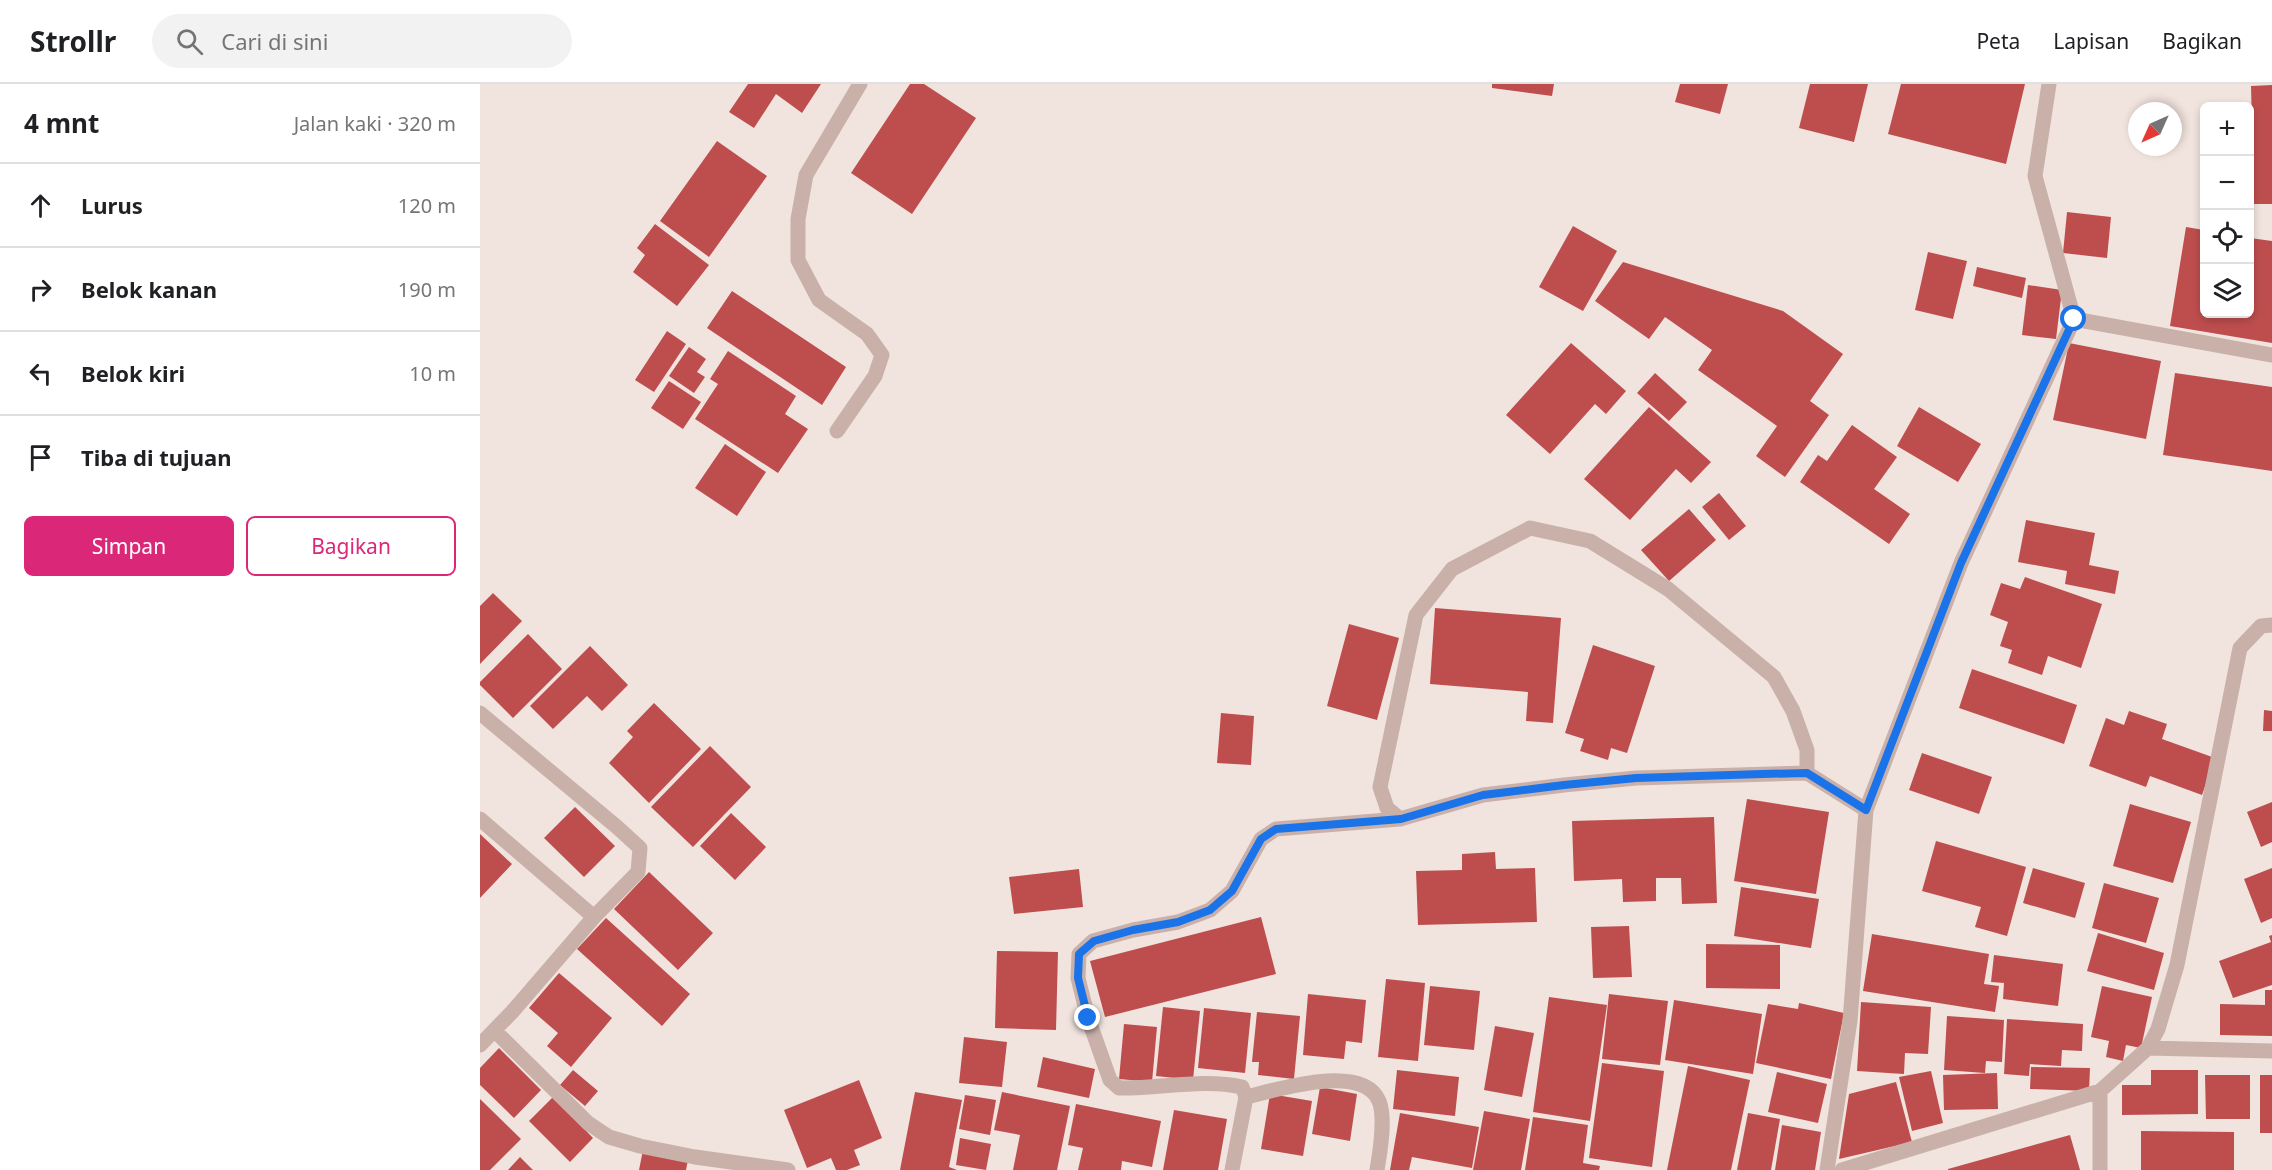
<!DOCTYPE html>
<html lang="id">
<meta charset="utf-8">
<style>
:root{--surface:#fff;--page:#f2f2f2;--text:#202124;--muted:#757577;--line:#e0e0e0;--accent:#db2777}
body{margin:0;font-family:"Noto Sans",sans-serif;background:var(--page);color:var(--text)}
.controls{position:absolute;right:18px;top:18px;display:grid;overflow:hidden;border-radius:9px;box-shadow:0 3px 9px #0003}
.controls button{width:54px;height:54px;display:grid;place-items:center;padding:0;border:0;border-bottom:2px solid var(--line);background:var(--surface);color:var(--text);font:30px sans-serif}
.compass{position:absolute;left:1648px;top:18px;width:54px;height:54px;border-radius:50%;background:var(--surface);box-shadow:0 3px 9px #0003;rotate:225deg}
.stop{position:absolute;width:18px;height:18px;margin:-14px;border:4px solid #1a73e8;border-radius:50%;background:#fff}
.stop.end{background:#1a73e8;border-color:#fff;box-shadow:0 2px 6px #0008}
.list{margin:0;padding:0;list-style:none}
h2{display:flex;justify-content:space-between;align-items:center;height:78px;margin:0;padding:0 24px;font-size:26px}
h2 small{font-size:20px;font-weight:400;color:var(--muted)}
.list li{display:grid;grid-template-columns:39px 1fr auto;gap:18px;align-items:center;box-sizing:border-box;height:84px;padding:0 24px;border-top:2px solid var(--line)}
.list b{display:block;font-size:22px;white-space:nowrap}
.list em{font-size:20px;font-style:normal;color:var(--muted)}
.actions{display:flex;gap:12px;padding:18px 24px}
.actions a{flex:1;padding:14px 0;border:2px solid var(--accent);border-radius:9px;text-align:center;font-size:21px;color:var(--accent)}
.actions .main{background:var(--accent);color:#fff}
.icon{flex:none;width:33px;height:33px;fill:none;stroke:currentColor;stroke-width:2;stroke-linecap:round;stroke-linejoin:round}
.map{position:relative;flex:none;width:1792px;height:1086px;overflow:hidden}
header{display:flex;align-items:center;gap:36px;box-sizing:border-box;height:84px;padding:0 30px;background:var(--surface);border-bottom:2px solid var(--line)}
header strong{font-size:28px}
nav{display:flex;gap:33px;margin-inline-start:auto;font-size:21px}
.search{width:420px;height:54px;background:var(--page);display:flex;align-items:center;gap:15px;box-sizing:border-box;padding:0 21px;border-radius:33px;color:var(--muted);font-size:22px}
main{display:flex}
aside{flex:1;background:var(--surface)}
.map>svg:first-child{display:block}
.building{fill:#be4e4e}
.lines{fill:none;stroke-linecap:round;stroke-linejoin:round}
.minor{stroke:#c9b1aa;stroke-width:15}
.route{stroke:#1a73e8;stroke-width:8}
</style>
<header>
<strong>Strollr</strong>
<div class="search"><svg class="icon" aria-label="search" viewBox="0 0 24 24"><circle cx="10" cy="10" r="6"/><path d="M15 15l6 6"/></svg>Cari di sini</div>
<nav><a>Peta</a><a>Lapisan</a><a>Bagikan</a></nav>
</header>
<main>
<aside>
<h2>4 mnt<small>Jalan kaki · 320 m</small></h2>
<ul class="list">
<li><svg class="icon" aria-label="ahead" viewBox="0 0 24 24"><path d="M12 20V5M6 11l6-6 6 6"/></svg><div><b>Lurus</b></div><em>120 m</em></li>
<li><svg class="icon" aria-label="right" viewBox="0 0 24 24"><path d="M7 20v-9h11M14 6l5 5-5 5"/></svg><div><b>Belok kanan</b></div><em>190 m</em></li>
<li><svg class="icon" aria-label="left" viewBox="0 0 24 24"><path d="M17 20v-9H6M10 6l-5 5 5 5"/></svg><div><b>Belok kiri</b></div><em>10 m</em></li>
<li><svg class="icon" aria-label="arrive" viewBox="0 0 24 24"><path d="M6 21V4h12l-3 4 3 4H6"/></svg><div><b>Tiba di tujuan</b></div></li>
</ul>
<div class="actions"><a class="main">Simpan</a><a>Bagikan</a></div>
</aside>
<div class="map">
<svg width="1792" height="1086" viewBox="0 0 1792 1086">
<rect width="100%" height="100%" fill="#f1e3de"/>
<!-- building -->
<path class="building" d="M 268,0 L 341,0 L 322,29 L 296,10 L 274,44 L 249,28 Z
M 430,0 L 444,0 L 496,34 L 432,130 L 371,89 Z
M 1012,0 L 1074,0 L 1072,12 L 1012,4 Z
M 1200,0 L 1248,0 L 1240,30 L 1195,18 Z
M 1330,0 L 1388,0 L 1374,58 L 1319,44 Z
M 1421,0 L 1545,0 L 1526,80 L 1408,50 Z
M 1792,1 L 1792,120 L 1774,120 L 1771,2 Z
M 237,57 L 287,92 L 229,173 L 180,137 Z
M 1587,128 L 1631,133 L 1627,174 L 1583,169 Z
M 175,140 L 229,181 L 197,222 L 153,188 L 165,171 L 157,164 Z
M 1093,142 L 1137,167 L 1103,227 L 1059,203 Z
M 1706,143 L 1724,146 L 1724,230 L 1770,230 L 1770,154 L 1792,157 L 1792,259 L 1690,242 Z
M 1448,168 L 1487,177 L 1473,235 L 1435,226 Z
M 1143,178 L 1303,227 L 1363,270 L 1330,317 L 1349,331 L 1305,393 L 1276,372 L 1297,342 L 1218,286 L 1232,266 L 1185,233 L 1169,255 L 1115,217 Z
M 1497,183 L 1546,194 L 1542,214 L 1493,202 Z
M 1548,201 L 1582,206 L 1576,255 L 1542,251 Z
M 252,207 L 366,283 L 342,321 L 227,244 Z
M 187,247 L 206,260 L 174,308 L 155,296 Z
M 1091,259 L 1146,307 L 1126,330 L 1115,320 L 1070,370 L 1026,331 Z
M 1589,259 L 1681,277 L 1666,355 L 1573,336 Z
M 209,263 L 226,275 L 217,288 L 225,293 L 214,309 L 189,292 Z
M 248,267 L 316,312 L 305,330 L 328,345 L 298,389 L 215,335 L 238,300 L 230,295 Z
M 1175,289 L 1207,318 L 1189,337 L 1157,309 Z
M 1695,289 L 1792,303 L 1792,387 L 1683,371 Z
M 189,297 L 221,318 L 203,345 L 171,324 Z
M 1169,323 L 1231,378 L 1211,399 L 1196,385 L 1150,436 L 1104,395 Z
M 1439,323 L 1501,360 L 1478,398 L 1417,362 Z
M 1372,341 L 1417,373 L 1394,405 L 1430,430 L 1409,460 L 1320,398 L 1338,371 L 1347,377 Z
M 245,360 L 286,388 L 257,432 L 215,404 Z
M 1239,409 L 1266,442 L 1249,456 L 1222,423 Z
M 1209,425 L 1236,456 L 1189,497 L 1161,466 Z
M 1546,436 L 1615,449 L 1609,481 L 1639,487 L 1635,510 L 1585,500 L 1587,487 L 1538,478 Z
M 1545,493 L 1622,520 L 1601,584 L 1568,572 L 1562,591 L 1528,579 L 1532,566 L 1520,562 L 1528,538 L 1510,531 L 1521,499 L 1540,505 Z
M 13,509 L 42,537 L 0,580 L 0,522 Z
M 955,524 L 1081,534 L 1073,639 L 1046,637 L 1048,608 L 950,600 Z
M 869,540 L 919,554 L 897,636 L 847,622 Z
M 48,550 L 82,585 L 33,634 L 0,601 L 0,598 Z
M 1113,561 L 1175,582 L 1147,669 L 1131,664 L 1128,676 L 1100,667 L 1104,655 L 1085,649 Z
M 110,562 L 148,601 L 122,627 L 107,612 L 73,645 L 50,622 Z
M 1492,585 L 1597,621 L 1584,660 L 1479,624 Z
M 174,619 L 221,665 L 169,719 L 129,679 L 153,653 L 147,647 Z
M 1784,626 L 1792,627 L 1792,647 L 1783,647 Z
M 1649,627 L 1687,640 L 1682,655 L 1735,674 L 1722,711 L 1670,692 L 1666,703 L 1609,682 L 1626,634 L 1644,641 Z
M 741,629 L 774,632 L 771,681 L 737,679 Z
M 230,662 L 271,703 L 213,763 L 171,723 Z
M 1442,669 L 1512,693 L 1499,730 L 1429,706 Z
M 1267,715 L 1349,728 L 1336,810 L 1254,797 Z
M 1792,718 L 1792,758 L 1781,763 L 1767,728 Z
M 1650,720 L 1711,738 L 1693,799 L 1633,782 Z
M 95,723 L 135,762 L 104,793 L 64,754 Z
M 251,729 L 286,763 L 255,796 L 220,762 Z
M 1234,733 L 1237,819 L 1202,820 L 1201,794 L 1176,794 L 1176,817 L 1143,818 L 1142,795 L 1094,797 L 1092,737 Z
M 0,750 L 32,780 L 0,814 Z
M 1456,757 L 1546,783 L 1527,852 L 1495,843 L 1501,823 L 1442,807 Z
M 1015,768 L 1016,785 L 1055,784 L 1057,838 L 938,841 L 936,787 L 982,786 L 982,770 Z
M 1553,784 L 1605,799 L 1595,834 L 1543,819 Z
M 1792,784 L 1792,834 L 1781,839 L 1764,795 Z
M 599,785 L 603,823 L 534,830 L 529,793 Z
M 169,788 L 233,849 L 198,886 L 134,825 Z
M 1624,799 L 1679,814 L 1666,859 L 1612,844 Z
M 1261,803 L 1339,815 L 1331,864 L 1254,852 Z
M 781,833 L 796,890 L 625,933 L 610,877 Z
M 126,834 L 210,910 L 182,942 L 97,865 Z
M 1149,842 L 1152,893 L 1113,894 L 1111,843 Z
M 1618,849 L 1684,869 L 1674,906 L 1607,887 Z
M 1392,850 L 1509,870 L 1504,900 L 1519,902 L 1515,928 L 1383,907 Z
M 1792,851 L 1792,901 L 1753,914 L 1739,877 L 1791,858 L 1789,852 Z
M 1226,860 L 1300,861 L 1300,905 L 1226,904 Z
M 517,867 L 578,868 L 576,946 L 515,944 Z
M 1514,871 L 1583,880 L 1578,922 L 1523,915 L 1524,899 L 1511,898 Z
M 79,889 L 132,934 L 91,983 L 67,962 L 78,949 L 49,924 Z
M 906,895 L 945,899 L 938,977 L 898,973 Z
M 950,902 L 1000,907 L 994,966 L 944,961 Z
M 1622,902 L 1672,913 L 1661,964 L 1646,961 L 1643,977 L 1626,973 L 1629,957 L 1611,953 Z
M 1785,906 L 1792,906 L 1792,952 L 1740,951 L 1740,920 L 1785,921 Z
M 828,910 L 886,916 L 882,959 L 866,957 L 864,975 L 823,971 Z
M 1129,910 L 1188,917 L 1180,981 L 1122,975 Z
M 1069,913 L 1127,921 L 1110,1037 L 1053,1028 Z
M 1194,916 L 1282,930 L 1273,990 L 1185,976 Z
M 1381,918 L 1451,923 L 1448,970 L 1425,969 L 1424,990 L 1377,987 Z
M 1319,919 L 1364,929 L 1351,995 L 1276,979 L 1288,920 L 1318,925 Z
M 683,923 L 720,927 L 713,996 L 676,992 Z
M 724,924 L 771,929 L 765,989 L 718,984 Z
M 777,928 L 820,932 L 814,995 L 778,991 L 779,978 L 772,978 Z
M 1467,932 L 1524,936 L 1522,978 L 1506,977 L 1505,989 L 1464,986 Z
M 1527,935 L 1603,940 L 1602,967 L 1582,966 L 1581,982 L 1550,980 L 1549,992 L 1524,990 Z
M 644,940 L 677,943 L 672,998 L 639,995 Z
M 1015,942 L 1054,949 L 1042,1013 L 1004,1006 Z
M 484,953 L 527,958 L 522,1003 L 479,999 Z
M 19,964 L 61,1006 L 34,1034 L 0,1001 L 0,984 Z
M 563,973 L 615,985 L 609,1014 L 557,1003 Z
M 1122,979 L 1184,987 L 1172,1083 L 1109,1074 Z
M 1208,982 L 1270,996 L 1251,1086 L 1187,1086 Z
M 1551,983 L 1610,984 L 1609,1007 L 1550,1005 Z
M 93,986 L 118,1007 L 105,1022 L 80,1001 Z
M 917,986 L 979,993 L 975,1032 L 913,1025 Z
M 1671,986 L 1718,986 L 1718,1030 L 1642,1031 L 1642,1001 L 1671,1001 Z
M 1451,987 L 1463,1039 L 1432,1047 L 1419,993 Z
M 1297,988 L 1347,1000 L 1338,1039 L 1288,1028 Z
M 1517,989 L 1518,1025 L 1464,1026 L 1463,991 Z
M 1725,991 L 1770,991 L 1770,1035 L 1726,1035 Z
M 1780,991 L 1792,991 L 1792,1049 L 1780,1049 Z
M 379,996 L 402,1054 L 374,1066 L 380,1081 L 367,1086 L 356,1086 L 351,1074 L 327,1084 L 304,1026 Z
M 1416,998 L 1432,1058 L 1359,1075 L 1369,1010 Z
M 840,1003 L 877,1010 L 870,1057 L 832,1050 Z
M 435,1008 L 482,1016 L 469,1083 L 477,1086 L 420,1086 Z
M 522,1008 L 590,1022 L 577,1086 L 533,1086 L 540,1051 L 514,1046 Z
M 790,1010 L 832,1017 L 823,1072 L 781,1065 Z
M 485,1011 L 516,1016 L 510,1051 L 479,1045 Z
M 73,1013 L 113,1054 L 90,1078 L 49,1037 Z
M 0,1015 L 41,1055 L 10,1086 L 0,1086 Z
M 596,1020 L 681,1037 L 672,1083 L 642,1077 L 641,1086 L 598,1086 L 603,1064 L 588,1061 Z
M 694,1026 L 747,1035 L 738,1086 L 683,1086 Z
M 1004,1027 L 1050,1035 L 1041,1086 L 993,1086 Z
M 920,1029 L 999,1043 L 992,1084 L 932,1073 L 929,1086 L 910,1086 Z
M 1268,1029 L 1300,1035 L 1291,1086 L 1257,1086 Z
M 1053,1033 L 1108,1041 L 1103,1079 L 1120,1082 L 1119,1086 L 1045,1086 Z
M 1302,1041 L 1341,1048 L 1335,1086 L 1295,1086 Z
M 1661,1047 L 1754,1048 L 1754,1086 L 1661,1086 Z
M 1590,1051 L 1600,1086 L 1468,1086 L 1468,1085 Z
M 480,1054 L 511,1060 L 506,1086 L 476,1081 Z
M 163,1066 L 208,1076 L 206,1086 L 159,1086 Z
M 40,1073 L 53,1086 L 28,1086 Z"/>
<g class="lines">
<!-- minor -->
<path class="minor" d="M 1594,235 L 1792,271
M 357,347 L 395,292 L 402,271 L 387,250 L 339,216 L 318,176 L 318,135 L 326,91 L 380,0
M 0,629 L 137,743 L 160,764 L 158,788 L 114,833 L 32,928 L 0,961
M 0,735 L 114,833
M 920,735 L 907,724 L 900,703 L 936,531 L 972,485 L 1050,444 L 1110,457 L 1188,505 L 1294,593 L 1313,627 L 1327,666 L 1327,689 L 1386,726
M 15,947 L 108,1039 L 129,1053 L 160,1062 L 215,1073 L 308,1086
M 1668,964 L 1792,967
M 1620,1007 L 1620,1086
M 766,1013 C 796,1006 883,978 899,1017 C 906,1034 900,1068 897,1086
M 752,1086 L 766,1013 L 762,1003 C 723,994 679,1005 639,1004 L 630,996 L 608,934 L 598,894 L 599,870 L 613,857 L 653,846 L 698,838 L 730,826 L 752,807 L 781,755 L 796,745 L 920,735 L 1003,711 L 1084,701 L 1156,694 L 1327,689
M 1347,1086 L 1370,937 L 1386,726 L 1481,479 L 1594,235 L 1555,92 L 1569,0
M 1362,1086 L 1620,1007 L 1668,964 L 1678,945 L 1697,881 L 1760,564 L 1781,542 L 1792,541"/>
</g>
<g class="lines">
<!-- route -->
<path class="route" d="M 608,934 L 598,894 L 599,870 L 614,857 L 653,846 L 698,838 L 730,826 L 752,807 L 781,755 L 796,745 L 921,735 L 1003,711 L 1084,701 L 1156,694 L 1282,690 L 1327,689 L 1386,726 L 1481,479 L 1594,235"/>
</g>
</svg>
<div class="controls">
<button>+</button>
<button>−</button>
<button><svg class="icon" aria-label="locate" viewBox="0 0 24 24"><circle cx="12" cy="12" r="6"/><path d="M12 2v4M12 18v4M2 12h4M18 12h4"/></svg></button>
<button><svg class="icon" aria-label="layers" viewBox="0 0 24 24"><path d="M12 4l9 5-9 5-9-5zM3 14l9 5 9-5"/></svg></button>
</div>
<svg class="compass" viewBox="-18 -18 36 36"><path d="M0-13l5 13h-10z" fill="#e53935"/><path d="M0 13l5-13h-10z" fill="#757577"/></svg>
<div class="stop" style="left:1594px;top:235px"></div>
<div class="stop end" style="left:608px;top:934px"></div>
</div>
</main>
